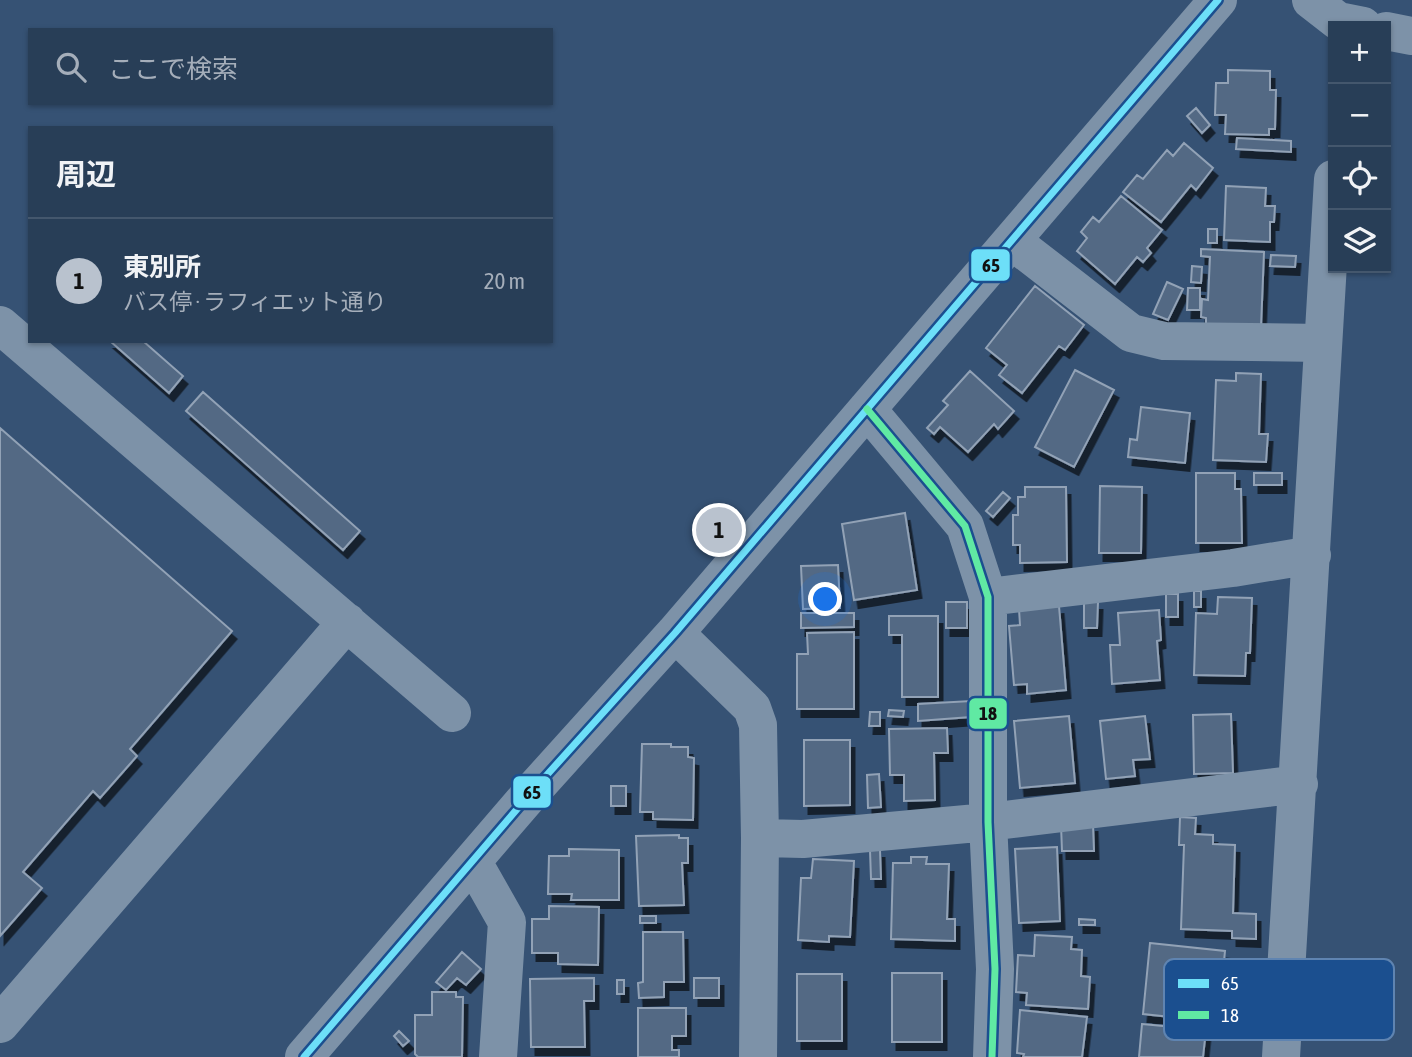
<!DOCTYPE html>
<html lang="ja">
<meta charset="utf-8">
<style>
:root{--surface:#283e57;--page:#30455d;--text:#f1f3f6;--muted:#a5aeba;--line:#44576d;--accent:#b9c2ce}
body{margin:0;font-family:"Asap Condensed","Noto Sans JP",sans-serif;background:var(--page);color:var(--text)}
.controls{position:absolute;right:21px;top:21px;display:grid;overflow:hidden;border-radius:0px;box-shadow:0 2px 5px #0004}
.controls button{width:63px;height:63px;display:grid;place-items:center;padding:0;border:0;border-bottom:2px solid var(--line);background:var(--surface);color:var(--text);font:35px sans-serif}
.you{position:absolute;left:826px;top:600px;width:24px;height:24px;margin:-18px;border:5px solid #fff;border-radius:50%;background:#1a73e8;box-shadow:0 0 0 10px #1a73e833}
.badge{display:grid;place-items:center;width:46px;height:46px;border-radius:50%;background:var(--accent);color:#111;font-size:23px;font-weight:700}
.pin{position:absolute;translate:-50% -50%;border:4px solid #fff;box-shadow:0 2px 7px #0006}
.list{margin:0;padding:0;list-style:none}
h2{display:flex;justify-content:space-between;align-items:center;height:91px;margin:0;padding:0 28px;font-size:30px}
h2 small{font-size:23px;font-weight:400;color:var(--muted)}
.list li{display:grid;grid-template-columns:46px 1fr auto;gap:21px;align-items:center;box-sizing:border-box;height:126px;padding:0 28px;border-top:2px solid var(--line)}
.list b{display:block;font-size:26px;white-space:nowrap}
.list p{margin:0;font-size:23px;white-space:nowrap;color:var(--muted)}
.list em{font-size:23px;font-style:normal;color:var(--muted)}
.icon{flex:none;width:38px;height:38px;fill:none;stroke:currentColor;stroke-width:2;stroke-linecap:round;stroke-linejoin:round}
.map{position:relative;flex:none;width:1412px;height:1057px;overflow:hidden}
.search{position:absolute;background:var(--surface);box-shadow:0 2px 5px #0004;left:28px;top:28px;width:525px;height:77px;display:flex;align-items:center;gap:18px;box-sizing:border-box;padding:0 24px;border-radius:0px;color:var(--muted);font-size:26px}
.panel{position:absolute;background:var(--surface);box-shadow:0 2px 5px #0004;left:28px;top:126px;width:525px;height:217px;border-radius:0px}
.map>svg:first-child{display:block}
.building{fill:#526984;stroke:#92a2b6;stroke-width:2;filter:url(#shadow)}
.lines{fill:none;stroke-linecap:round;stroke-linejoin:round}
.minor{stroke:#7d92a8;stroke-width:38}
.bus-1-casing{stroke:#1b4f8f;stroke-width:12}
.bus-2-casing{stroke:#1b4f8f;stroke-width:12}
.bus-1{stroke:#6ddff8;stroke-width:7}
.bus-2{stroke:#60e9a3;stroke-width:7}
.key{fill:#1b4f8f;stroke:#5f84b1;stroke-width:2}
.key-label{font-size:19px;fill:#fff}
.line-badge{stroke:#1b4f8f;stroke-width:2.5}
.pale-badge-label{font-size:19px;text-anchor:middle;font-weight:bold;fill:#111}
</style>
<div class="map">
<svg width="1412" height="1057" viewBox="0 0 1412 1057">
<defs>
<filter id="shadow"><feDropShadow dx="4.5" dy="8" stdDeviation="0" flood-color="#0009"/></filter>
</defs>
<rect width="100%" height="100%" fill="#365274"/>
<!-- building -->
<path class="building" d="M 1228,70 L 1270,71 L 1270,90 L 1276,90 L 1275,129 L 1269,129 L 1269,135 L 1225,134 L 1226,115 L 1215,115 L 1216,83 L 1228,83 Z
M 1196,108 L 1210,125 L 1202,133 L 1187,116 Z
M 1237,138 L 1291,141 L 1291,152 L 1236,149 Z
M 1184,143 L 1213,168 L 1196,190 L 1191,185 L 1161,222 L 1123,192 L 1137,175 L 1143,179 L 1167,150 L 1173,156 Z
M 1226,186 L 1266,188 L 1265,206 L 1275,206 L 1274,222 L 1270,222 L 1270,242 L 1224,240 Z
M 1121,196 L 1162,230 L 1147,248 L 1151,253 L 1143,262 L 1137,257 L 1115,284 L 1077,251 L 1087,238 L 1081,232 L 1093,217 L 1099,222 Z
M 1208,229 L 1217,229 L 1217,243 L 1208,243 Z
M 1201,249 L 1264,252 L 1261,327 L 1206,325 L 1206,318 L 1201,317 L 1202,299 L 1208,300 L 1210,257 L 1201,256 Z
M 1271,255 L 1296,256 L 1295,267 L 1270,266 Z
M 1192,266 L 1202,267 L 1201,283 L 1191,282 Z
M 1167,282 L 1183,289 L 1168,320 L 1153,314 Z
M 1035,286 L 1084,325 L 1065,350 L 1059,346 L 1022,393 L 999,375 L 1007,365 L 986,348 Z
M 1188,288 L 1200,288 L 1200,310 L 1187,310 Z
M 110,341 L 143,341 L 183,376 L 169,393 Z
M 1075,370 L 1114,390 L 1074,467 L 1035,447 Z
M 970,371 L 1014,411 L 998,429 L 994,424 L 968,452 L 940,427 L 934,434 L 927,428 L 948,405 L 943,401 Z
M 1236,373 L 1261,374 L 1259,434 L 1268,434 L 1266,462 L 1213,460 L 1216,380 L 1236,381 Z
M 203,392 L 360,531 L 343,550 L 186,411 Z
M 1141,407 L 1190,413 L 1185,463 L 1128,457 L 1130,439 L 1137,440 Z
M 0,428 L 232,631 L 130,749 L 137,756 L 100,798 L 93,791 L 23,872 L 42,888 L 0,936 Z
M 1196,473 L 1235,473 L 1235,489 L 1241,489 L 1242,543 L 1196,543 Z
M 1254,473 L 1282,473 L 1282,485 L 1254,485 Z
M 1100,486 L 1142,487 L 1141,553 L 1099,553 Z
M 1025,487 L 1066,487 L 1067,562 L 1020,563 L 1020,545 L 1013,545 L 1013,515 L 1018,515 L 1018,497 L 1025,497 Z
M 1003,492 L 1010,498 L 993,517 L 986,511 Z
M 905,513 L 917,590 L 854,600 L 842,524 Z
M 838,565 L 840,608 L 803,609 L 801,566 Z
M 1194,591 L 1201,591 L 1201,607 L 1194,607 Z
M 1166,594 L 1178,594 L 1178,617 L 1166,617 Z
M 1218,597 L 1252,598 L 1250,653 L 1246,653 L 1245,676 L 1194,675 L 1196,613 L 1217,614 Z
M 946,602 L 967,602 L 967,628 L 946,628 Z
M 1084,602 L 1098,602 L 1097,628 L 1084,628 Z
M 1059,606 L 1066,690 L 1027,694 L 1027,684 L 1014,685 L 1009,626 L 1020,625 L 1019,609 Z
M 1159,610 L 1161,640 L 1157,641 L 1160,680 L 1112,684 L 1110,645 L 1120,645 L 1118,613 Z
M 801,613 L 854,613 L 854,627 L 801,628 Z
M 889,616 L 938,616 L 938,697 L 902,697 L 902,635 L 889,635 Z
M 854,632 L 854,709 L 797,709 L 797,654 L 808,654 L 807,633 Z
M 971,701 L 971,717 L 918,721 L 918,704 Z
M 889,710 L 904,711 L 903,717 L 888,716 Z
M 870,712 L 880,712 L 880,726 L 869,726 Z
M 1231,714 L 1233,773 L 1194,774 L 1193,715 Z
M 1069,716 L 1075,783 L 1020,788 L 1014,721 Z
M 1145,716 L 1150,759 L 1133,760 L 1135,776 L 1106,779 L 1100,721 Z
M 947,728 L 948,753 L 934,753 L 935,800 L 904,801 L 904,775 L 890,775 L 889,729 Z
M 804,740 L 850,740 L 850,805 L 804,806 Z
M 642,744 L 671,744 L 671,747 L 688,747 L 688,757 L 694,758 L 693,820 L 653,819 L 653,812 L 640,812 Z
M 879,774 L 881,807 L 868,808 L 867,775 Z
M 611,786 L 626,786 L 626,806 L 611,806 Z
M 1180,817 L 1196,818 L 1195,834 L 1213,835 L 1213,844 L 1235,845 L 1233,913 L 1256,914 L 1256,939 L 1232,938 L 1232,931 L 1181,929 L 1184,845 L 1179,845 Z
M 1093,824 L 1094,851 L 1062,851 L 1061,825 Z
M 679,835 L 679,838 L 688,838 L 688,863 L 682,863 L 684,905 L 639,906 L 636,836 Z
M 1057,847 L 1060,921 L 1019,923 L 1015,849 Z
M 569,849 L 619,850 L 619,900 L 571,900 L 572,894 L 548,894 L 549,856 L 569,856 Z
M 870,850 L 880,850 L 881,879 L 871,879 Z
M 911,857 L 927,857 L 926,864 L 949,864 L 947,919 L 955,919 L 955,941 L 891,939 L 893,863 L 911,863 Z
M 813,859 L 854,861 L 850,937 L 829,936 L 829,942 L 798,940 L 801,878 L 811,878 Z
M 549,906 L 599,907 L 598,965 L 558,964 L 558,953 L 532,953 L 532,919 L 549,919 Z
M 640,916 L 656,916 L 656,923 L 640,923 Z
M 1079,919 L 1095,920 L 1095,925 L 1079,925 Z
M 643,932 L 683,932 L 684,982 L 664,982 L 664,997 L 639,998 L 638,983 L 643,982 Z
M 1035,935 L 1072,937 L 1071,949 L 1082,950 L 1081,976 L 1090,977 L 1088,1009 L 1026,1005 L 1027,993 L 1016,992 L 1018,955 L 1034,956 Z
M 1150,943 L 1225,951 L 1218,1022 L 1143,1014 Z
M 462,952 L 481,969 L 466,985 L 457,978 L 446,990 L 436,982 Z
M 892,973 L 942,973 L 942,1042 L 892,1042 Z
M 797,974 L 842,974 L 842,1041 L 797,1041 Z
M 594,978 L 594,1001 L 584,1001 L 585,1047 L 531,1047 L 530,979 Z
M 694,978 L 719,978 L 719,998 L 694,998 Z
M 617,980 L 624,980 L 624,994 L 617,994 Z
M 432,992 L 456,992 L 456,997 L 463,997 L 462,1057 L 418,1057 L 415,1054 L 415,1015 L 432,1015 Z
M 638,1008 L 686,1008 L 686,1036 L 672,1036 L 672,1050 L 679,1050 L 679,1057 L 638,1057 Z
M 1020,1010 L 1087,1017 L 1082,1057 L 1023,1057 L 1024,1054 L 1017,1053 Z
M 1142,1024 L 1206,1030 L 1203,1057 L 1139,1057 Z
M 399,1031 L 409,1041 L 403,1046 L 394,1036 Z"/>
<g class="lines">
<!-- minor -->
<path class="minor" d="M 1311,0 L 1338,21 L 1363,26
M 1386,31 L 1412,36
M 1012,241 L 1131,333 L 1164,341 L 1323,343
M 0,325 L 452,713
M 867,409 L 965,526 L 988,597 L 988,822 L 995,969 L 992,1057
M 988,597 L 1233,568 L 1312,555
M 675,633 L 752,708 L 758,725 L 760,838 L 758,1057
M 760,838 L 803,839 L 988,822 L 1299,784
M 473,862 L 507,922 L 498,1057
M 0,1024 L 347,622
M 304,1057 L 536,787 L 675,633 L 1218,0
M 1281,1057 C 1300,764 1314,471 1333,179"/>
<defs>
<path id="bus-1" d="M 304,1057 L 536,787 L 675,633 L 1218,0"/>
<path id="bus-2" d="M 867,409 L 965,526 L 988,597 L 988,822 L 995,969 L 992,1057"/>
</defs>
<!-- bus-1 casing -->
<use href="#bus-1" class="bus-1-casing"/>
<!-- bus-2 casing -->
<use href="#bus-2" class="bus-2-casing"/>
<!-- bus-1 -->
<use href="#bus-1" class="bus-1"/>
<!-- bus-2 -->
<use href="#bus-2" class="bus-2"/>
</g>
<!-- legend -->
<rect x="1164" y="959" width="230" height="81" rx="10" class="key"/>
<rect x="1178" y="979" width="31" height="9" fill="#6ddff8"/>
<rect x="1178" y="1011" width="31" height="8" fill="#60e9a3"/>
<g class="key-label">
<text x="1221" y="990">65</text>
<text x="1221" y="1022">18</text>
</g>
<g class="line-badge">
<rect x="970" y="248" width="41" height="34" rx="7" fill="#6ddff8"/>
<rect x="968" y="697" width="40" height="33" rx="7" fill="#60e9a3"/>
<rect x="512" y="775" width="40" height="34" rx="7" fill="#6ddff8"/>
</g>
<g class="pale-badge-label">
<text x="991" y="272">65</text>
<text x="988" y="720">18</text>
<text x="532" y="799">65</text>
</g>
</svg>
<div class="controls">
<button>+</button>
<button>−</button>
<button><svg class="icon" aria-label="locate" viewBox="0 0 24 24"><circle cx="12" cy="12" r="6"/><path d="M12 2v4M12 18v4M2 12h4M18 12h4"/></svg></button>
<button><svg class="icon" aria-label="layers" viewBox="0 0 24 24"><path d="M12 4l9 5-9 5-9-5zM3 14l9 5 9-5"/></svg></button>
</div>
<div class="you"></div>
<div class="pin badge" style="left:719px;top:530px">1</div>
<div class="search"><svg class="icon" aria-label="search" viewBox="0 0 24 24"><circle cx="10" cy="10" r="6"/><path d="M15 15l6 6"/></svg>ここで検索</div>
<section class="panel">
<h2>周辺<small></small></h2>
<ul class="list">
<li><span class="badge">1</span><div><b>東別所</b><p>バス停 · ラフィエット通り</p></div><em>20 m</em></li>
</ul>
</section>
</div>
